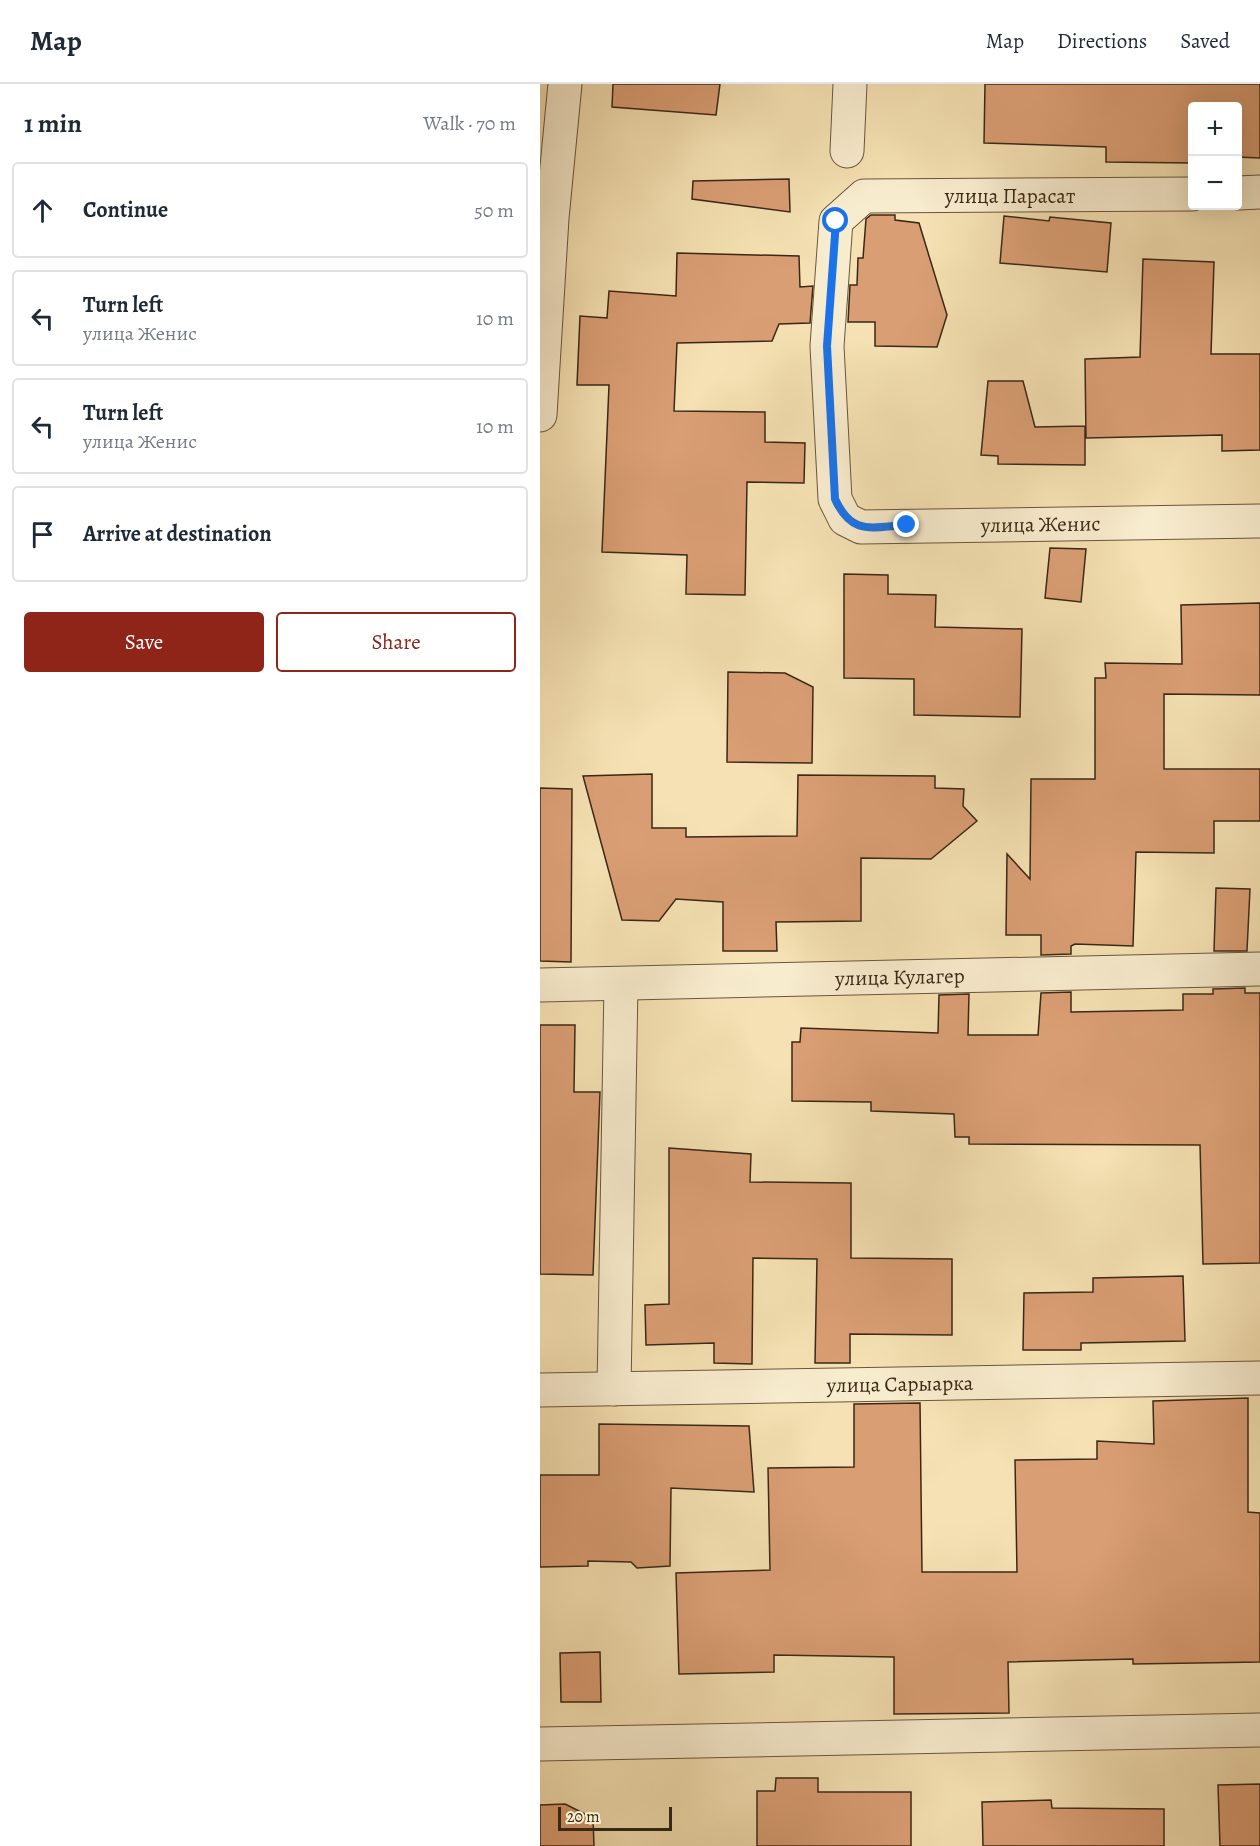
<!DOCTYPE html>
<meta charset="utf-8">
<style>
:root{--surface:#fff;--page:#f6f6f7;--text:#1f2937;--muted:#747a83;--line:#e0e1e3;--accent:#8f2418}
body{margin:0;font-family:Alegreya,serif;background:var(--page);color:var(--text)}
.controls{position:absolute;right:18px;top:18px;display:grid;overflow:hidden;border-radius:6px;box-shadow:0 6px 24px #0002}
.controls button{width:54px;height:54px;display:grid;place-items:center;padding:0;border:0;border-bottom:2px solid var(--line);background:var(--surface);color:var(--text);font:30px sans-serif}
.scale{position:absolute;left:18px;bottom:15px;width:114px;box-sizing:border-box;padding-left:6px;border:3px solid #3a2815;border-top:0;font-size:16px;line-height:21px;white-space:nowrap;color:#3a2815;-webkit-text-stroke:4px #f8ecce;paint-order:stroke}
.stop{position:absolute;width:18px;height:18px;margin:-14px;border:4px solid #1a73e8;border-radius:50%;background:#fff}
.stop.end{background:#1a73e8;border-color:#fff;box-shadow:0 2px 6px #0008}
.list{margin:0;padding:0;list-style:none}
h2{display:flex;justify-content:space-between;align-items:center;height:78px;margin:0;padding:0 24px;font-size:26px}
h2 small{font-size:20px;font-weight:400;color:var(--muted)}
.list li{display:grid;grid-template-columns:39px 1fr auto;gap:18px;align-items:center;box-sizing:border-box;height:96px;margin:0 12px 12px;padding:0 12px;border:2px solid var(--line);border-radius:6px}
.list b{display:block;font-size:22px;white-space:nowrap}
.list p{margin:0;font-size:20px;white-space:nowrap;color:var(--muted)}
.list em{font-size:20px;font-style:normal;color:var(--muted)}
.actions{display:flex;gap:12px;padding:18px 24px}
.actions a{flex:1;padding:14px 0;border:2px solid var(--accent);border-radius:6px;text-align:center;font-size:21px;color:var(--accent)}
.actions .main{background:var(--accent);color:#fff}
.icon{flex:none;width:33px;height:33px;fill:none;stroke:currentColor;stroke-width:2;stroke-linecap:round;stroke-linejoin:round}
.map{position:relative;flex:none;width:720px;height:1762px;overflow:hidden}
header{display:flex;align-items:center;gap:36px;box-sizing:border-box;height:84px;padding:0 30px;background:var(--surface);border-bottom:2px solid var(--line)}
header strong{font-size:28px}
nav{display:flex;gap:33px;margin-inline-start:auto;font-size:21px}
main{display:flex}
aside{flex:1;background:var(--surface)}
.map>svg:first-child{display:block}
.building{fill:#da9e74;stroke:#3a2815;stroke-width:1.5}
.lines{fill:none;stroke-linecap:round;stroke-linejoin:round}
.street-casing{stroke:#69563c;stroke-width:35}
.street{stroke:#f8ecce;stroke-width:33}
.route{stroke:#1a73e8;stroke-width:8}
.labels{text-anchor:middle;stroke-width:5;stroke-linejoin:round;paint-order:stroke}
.street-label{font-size:21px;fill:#3a2815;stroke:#f8ecce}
</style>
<header>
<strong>Map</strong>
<nav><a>Map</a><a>Directions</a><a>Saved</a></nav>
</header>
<main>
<aside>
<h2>1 min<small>Walk · 70 m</small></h2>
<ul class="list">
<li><svg class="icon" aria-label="ahead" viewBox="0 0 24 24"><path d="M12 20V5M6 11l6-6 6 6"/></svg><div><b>Continue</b></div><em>50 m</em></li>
<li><svg class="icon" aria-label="left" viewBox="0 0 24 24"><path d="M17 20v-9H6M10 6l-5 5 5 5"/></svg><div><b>Turn left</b><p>улица Женис</p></div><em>10 m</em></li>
<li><svg class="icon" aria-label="left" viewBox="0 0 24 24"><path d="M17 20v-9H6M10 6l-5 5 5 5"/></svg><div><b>Turn left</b><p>улица Женис</p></div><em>10 m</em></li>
<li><svg class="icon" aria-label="arrive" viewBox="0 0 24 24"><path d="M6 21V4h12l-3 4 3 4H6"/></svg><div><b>Arrive at destination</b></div></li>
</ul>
<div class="actions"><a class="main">Save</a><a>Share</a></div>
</aside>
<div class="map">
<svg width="720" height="1762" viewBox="0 0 720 1762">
<rect width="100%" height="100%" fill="#f5e1b3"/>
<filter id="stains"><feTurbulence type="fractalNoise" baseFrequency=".00333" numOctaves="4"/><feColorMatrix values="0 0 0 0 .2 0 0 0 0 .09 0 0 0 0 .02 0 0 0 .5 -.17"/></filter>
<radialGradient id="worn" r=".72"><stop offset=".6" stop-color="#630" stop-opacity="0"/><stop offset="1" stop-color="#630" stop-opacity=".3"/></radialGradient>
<!-- building -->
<path class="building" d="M 73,0 L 180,0 L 176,31 L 72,23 Z
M 445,0 L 720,0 L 720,74 L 698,73 L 698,22 L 652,22 L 652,79 L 566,78 L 566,63 L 444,59 Z
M 249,95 L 250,128 L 152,115 L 153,97 Z
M 331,131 L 355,131 L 355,136 L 379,139 L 407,231 L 397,263 L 335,262 L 335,238 L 308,238 L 310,201 L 317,201 L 318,174 L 323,174 L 326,135 Z
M 464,132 L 509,137 L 510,133 L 571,139 L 567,188 L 460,179 Z
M 137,169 L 259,172 L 260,203 L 273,202 L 270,239 L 239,240 L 232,257 L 137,259 L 134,327 L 225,328 L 225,358 L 265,359 L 264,399 L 207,398 L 205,511 L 146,510 L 147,471 L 62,468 L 69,301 L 37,301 L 40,232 L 67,234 L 69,207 L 136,212 Z
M 603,175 L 674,178 L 671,270 L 720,270 L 720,366 L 682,367 L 682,351 L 546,354 L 545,275 L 600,273 Z
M 448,297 L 483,297 L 495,343 L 545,342 L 545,381 L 458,380 L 458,372 L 441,371 Z
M 510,464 L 546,465 L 541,518 L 505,514 Z
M 304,490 L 348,491 L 348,510 L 396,511 L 395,543 L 482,545 L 480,633 L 374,631 L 374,595 L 304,594 Z
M 720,519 L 720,611 L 624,610 L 624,685 L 720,685 L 720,737 L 674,737 L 674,769 L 596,768 L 593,862 L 535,860 L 531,862 L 531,870 L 501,871 L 501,851 L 466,851 L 467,770 L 490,795 L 491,695 L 555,695 L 555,594 L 566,594 L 565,579 L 642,580 L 641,521 Z
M 188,588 L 245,589 L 273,603 L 272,679 L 187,678 Z
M 112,690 L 112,744 L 146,744 L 146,753 L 257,752 L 258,691 L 395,692 L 395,704 L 424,705 L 423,722 L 437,737 L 391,775 L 321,774 L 321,837 L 236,838 L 237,867 L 183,867 L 183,818 L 136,815 L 119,837 L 82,836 L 43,692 Z
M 0,704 L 32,705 L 31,878 L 0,877 Z
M 676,804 L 710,805 L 707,867 L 674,867 Z
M 705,904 L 705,909 L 720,909 L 720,1179 L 663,1180 L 660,1061 L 429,1060 L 429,1053 L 415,1053 L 414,1030 L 331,1027 L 331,1018 L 252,1017 L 252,958 L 260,958 L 261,944 L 398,949 L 399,911 L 429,910 L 428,951 L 498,951 L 501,909 L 531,908 L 531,928 L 643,926 L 643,910 L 673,910 L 673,905 Z
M 0,941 L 35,941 L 34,1008 L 60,1008 L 53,1191 L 0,1190 Z
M 129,1064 L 211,1070 L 210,1098 L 311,1099 L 311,1174 L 412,1175 L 412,1251 L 310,1250 L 310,1279 L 275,1279 L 277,1175 L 213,1174 L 212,1280 L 174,1279 L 174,1259 L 106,1261 L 105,1221 L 129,1220 Z
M 643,1192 L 645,1257 L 541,1259 L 541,1266 L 483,1266 L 484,1209 L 553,1208 L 553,1194 Z
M 708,1314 L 708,1428 L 720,1429 L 720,1578 L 593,1580 L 593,1575 L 468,1578 L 469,1629 L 354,1630 L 354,1573 L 234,1571 L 234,1588 L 139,1590 L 136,1489 L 230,1486 L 228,1384 L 314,1383 L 314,1320 L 380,1319 L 382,1488 L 477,1488 L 475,1376 L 557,1375 L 557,1357 L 614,1360 L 613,1317 Z
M 59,1340 L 209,1342 L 214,1408 L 131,1404 L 130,1482 L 97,1484 L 91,1478 L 48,1477 L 48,1482 L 0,1483 L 0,1391 L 59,1391 Z
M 60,1568 L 61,1618 L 21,1618 L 20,1569 Z
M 236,1694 L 278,1694 L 278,1708 L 371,1708 L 371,1762 L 217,1762 L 217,1707 L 235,1707 Z
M 720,1700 L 720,1762 L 680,1762 L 678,1701 Z
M 511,1716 L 512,1724 L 624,1725 L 624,1762 L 443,1762 L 442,1718 Z
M 25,1720 L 53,1734 L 54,1762 L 0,1762 L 0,1721 Z"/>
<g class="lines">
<defs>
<g id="street">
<path d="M 307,67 L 310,0"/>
<path d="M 698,109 L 720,108"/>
<path id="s1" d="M 652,110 L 324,112 L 296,137 L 287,262 L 295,415 L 305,435 L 321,443 L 720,437"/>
<path d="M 0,331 L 12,134 L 25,0"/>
<path id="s2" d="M 0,901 L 720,885"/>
<path d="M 74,1305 L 81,900"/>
<path id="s3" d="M 0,1306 L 720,1294"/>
<path d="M 0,1660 L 720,1646"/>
</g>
</defs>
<!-- street casing -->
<use href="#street" class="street-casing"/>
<!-- street -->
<use href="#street" class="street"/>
</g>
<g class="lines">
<!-- route -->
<path class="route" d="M 296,137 L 287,262 L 295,415 C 312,452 331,443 367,441"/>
</g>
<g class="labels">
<!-- street labels -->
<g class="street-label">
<text x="470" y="119">улица Парасат</text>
<text dy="7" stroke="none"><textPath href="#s1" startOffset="864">улица Женис</textPath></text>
<text dy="7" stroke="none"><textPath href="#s2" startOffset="360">улица Кулагер</textPath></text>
<text dy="7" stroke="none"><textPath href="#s3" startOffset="360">улица Сарыарка</textPath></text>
</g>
</g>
<rect width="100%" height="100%" filter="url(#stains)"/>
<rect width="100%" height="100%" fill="url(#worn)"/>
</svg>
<div class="controls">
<button>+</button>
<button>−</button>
</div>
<div class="scale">20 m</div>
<div class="stop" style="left:296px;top:137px"></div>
<div class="stop end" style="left:367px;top:441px"></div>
</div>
</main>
